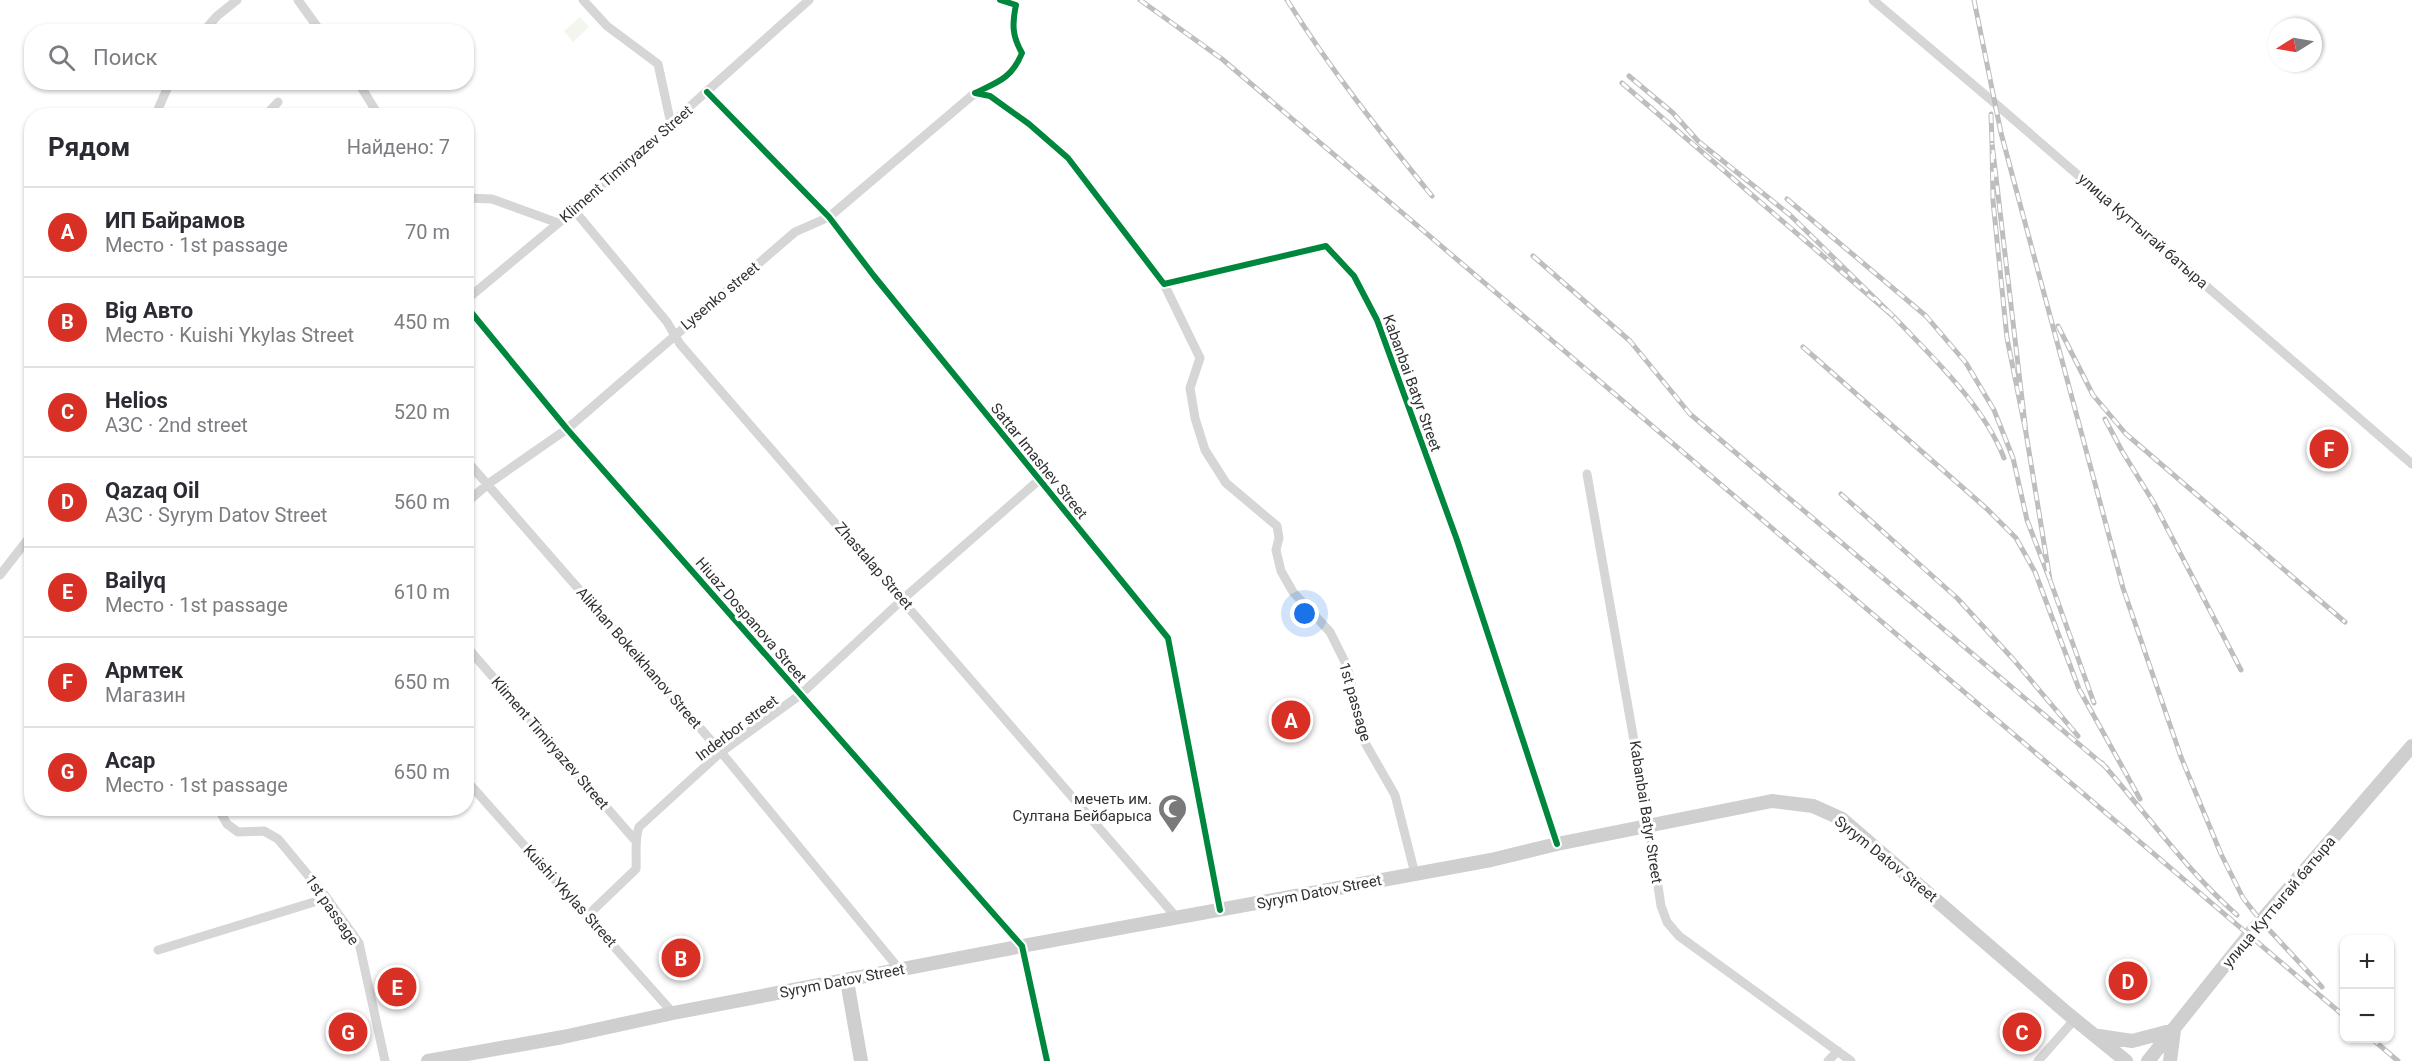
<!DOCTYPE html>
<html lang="ru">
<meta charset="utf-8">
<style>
:root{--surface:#fff;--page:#f7f7f7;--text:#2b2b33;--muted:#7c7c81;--line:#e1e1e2;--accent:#d93025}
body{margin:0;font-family:Roboto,sans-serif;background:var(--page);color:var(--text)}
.controls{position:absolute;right:18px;bottom:18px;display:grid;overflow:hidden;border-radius:12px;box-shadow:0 2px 4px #0004}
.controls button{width:54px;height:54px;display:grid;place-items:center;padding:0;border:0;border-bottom:2px solid var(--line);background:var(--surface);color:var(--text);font:30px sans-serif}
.compass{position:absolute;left:2268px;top:18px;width:54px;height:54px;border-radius:50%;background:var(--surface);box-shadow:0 2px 4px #0004;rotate:259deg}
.you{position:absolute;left:1305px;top:614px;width:21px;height:21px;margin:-15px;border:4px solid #fff;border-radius:50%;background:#1a73e8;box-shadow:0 0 0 9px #1a73e833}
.badge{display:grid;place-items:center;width:39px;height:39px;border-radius:50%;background:var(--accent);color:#fff;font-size:20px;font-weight:700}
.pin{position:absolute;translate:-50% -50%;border:3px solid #fff;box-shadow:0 2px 6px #0006}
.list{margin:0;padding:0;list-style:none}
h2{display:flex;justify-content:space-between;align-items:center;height:78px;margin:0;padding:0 24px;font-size:26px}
h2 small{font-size:20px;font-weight:400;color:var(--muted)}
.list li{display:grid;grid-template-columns:39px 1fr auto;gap:18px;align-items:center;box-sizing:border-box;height:90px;padding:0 24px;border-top:2px solid var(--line)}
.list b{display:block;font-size:22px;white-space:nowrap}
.list p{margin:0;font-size:20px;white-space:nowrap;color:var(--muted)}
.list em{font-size:20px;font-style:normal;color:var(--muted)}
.icon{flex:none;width:33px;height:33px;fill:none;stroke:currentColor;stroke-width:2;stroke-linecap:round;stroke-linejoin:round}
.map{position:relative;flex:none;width:2412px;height:1061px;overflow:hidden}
.search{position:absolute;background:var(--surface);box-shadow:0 2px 4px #0004;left:24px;top:24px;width:450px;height:66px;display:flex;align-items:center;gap:15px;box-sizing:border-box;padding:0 21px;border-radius:24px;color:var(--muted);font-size:22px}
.panel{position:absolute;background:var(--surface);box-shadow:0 2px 4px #0004;left:24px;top:108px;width:450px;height:708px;border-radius:24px}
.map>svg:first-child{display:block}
.pitch{fill:#f2f6ee}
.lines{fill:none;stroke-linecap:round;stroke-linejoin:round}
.street{stroke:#d6d6d6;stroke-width:9}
.secondary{stroke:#cfcfcf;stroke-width:14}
.rail-casing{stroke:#bebebe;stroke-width:5}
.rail{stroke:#fff;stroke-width:3;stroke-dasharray:9;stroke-linecap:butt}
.cycleway-casing{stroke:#fff;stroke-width:10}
.cycleway{stroke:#00873e;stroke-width:6}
.labels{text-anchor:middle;stroke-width:6;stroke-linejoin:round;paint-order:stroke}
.street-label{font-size:15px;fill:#323232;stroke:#fff}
.poi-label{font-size:15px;fill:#323232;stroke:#fff;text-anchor:end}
</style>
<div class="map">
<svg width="2412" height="1061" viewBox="0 0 2412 1061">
<rect width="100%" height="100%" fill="#fff"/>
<!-- pitch -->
<path class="pitch" d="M 580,17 L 589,27 L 573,42 L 564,31 Z"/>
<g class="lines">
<!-- street -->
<path class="street" d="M 298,0 L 321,32
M 583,0 L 607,26 L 658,64 L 671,124
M 1000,0 L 1016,5 C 1012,24 1012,36 1022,53 C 1012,78 998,82 975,93 L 990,96 L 1029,124 L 1068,158 L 1164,284 L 1326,246 L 1354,276 L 1377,320 L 1457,540 L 1557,844
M 1873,0 L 1990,99 L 2412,464
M 203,32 L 217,16 L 237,0
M 358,82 L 379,116
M 707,92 L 829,217 L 874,276 L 1168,638 L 1220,910
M 155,116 L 170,82
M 265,116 L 278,102
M 466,198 L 492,199 L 558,223
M 574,210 L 667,322 L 680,344 L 1177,918
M 1164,284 L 1200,358 L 1190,388 L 1195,418 L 1205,450 L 1226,483 L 1277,526 L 1279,538 L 1276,550 L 1281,571 L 1293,592 L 1330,632 L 1347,666 L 1364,741 L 1395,795 L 1415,874
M 466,300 L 574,210 L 809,0
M 466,306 L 567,429 L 1022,946 L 1047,1061
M 466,460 L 721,752 L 900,970
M 1587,474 L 1649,826 L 1661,906 L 1667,922 L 1679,936 L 1851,1061
M 466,503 L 488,484 L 567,429 L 795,232 L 829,217 L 975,93
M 0,575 L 32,534
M 466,646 L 634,839
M 466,780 L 673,1013
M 218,808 L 227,824 L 238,832 L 264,831 L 278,839 L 327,898 L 359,943 L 385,1061
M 588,915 L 636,869 C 637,854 634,841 639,827 L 721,752 L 800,695 L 903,599 L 1039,480
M 158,950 L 327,898
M 1828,1061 L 1838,1051
M 2038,1061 L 2075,1019"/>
<!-- secondary -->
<path class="secondary" d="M 847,981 L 861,1061
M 2099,1036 L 2132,1041 L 2174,1030 L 2170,1061
M 428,1061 L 563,1037 L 673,1013 L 1022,946 L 1491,860 L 1557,844 L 1772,801 L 1813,806 L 1842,819 L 2067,1013 L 2126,1061
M 2148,1061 L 2248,936 L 2412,746"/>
<defs>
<path id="rail" d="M 1140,0 L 1222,59 L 2344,1016
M 1287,0 C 1330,69 1380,132 1432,196
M 1974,0 L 2001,133 L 2123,588 L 2181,757 L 2221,854 L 2243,898 L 2261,921 L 2322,987
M 1622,83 L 1894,317 L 1790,215 L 1698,141 L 1673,113 L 1629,76
M 1991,114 L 1992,143 L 2026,433 L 2007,338 L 1993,201 L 1992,143
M 1787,199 L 1926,316 L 1966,363 L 1994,410 L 2013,458 L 2027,520 L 2050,580 L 2026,433
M 1533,256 L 1630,341 L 1690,414 L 2107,768
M 1894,317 C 1933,358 1983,404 2004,458
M 2058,326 L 2093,395 L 2126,434 L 2345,622
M 1803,347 L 1987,509 L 2016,538 L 2035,572 L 2079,689 L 2140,799
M 2105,419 L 2122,451 L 2154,503 L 2241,670
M 1841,494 L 1957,598 L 2013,659 L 2078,736
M 2050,580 L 2094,703
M 2102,763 C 2147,814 2186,870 2237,915
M 2371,1038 L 2398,1061"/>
</defs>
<!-- rail casing -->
<use href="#rail" class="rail-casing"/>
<!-- rail -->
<use href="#rail" class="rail"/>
<defs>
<path id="cycleway" d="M 1000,0 L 1016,5 C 1012,24 1012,36 1022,53 C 1012,78 998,82 975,93 L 990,96 L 1029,124 L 1068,158 L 1164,284 L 1326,246 L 1354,276 L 1377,320 L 1457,540 L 1557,844
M 707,92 L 829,217 L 874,276 L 1168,638 L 1220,910
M 466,306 L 567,429 L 1022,946 L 1047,1061"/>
</defs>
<!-- cycleway casing -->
<use href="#cycleway" class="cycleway-casing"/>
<!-- cycleway -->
<use href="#cycleway" class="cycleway"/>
</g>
<!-- icons -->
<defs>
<symbol id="mosque-pin" viewBox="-11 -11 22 30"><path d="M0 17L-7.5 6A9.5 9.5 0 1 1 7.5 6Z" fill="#7a7a7a" stroke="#fff"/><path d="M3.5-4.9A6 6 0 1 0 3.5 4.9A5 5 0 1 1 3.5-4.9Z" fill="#fff"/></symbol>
</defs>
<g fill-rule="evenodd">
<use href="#mosque-pin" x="1156" y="792" width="33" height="45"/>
</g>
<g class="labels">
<!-- street labels -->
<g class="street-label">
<text transform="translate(626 164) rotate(-41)" y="5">Kliment Timiryazev Street</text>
<text transform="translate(2143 231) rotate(41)" y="5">улица Куттыгай батыра</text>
<text transform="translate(720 296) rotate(-40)" y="5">Lysenko street</text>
<text transform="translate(1412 383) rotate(70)" y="5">Kabanbai Batyr Street</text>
<text transform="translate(1039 461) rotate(51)" y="5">Sattar Imashev Street</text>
<text transform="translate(874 566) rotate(49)" y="5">Zhastalap Street</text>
<text transform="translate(751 620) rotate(49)" y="5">Hiuaz Dospanova Street</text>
<text transform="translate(639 658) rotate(49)" y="5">Alikhan Bokeikhanov Street</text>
<text transform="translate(1355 702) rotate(74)" y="5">1st passage</text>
<text transform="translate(737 728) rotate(-37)" y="5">Inderbor street</text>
<text transform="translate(550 743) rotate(49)" y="5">Kliment Timiryazev Street</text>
<text transform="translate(1646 812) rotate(81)" y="5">Kabanbai Batyr Street</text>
<text transform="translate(1886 859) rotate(39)" y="5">Syrym Datov Street</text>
<text transform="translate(1319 892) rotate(-11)" y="5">Syrym Datov Street</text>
<text transform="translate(570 896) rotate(48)" y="5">Kuishi Ykylas Street</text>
<text transform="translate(2279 902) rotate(-50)" y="5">улица Куттыгай батыра</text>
<text transform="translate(332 910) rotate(55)" y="5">1st passage</text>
<text transform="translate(842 981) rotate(-11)" y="5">Syrym Datov Street</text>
</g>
<!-- poi labels -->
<g class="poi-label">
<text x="1152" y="804">мечеть им.<tspan x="1152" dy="17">Султана Бейбарыса</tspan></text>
</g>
</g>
</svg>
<div class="controls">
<button>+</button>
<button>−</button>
</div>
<svg class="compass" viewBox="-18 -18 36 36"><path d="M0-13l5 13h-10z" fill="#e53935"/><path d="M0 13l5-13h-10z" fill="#7c7c81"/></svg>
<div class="you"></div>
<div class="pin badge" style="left:1291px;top:720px">A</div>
<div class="pin badge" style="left:681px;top:958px">B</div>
<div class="pin badge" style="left:2022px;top:1032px">C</div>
<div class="pin badge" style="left:2128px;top:981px">D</div>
<div class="pin badge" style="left:397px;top:987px">E</div>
<div class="pin badge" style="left:2329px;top:449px">F</div>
<div class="pin badge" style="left:348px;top:1032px">G</div>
<div class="search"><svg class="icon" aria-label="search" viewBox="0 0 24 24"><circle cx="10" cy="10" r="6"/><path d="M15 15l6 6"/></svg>Поиск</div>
<section class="panel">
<h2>Рядом<small>Найдено: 7</small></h2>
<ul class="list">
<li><span class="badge">A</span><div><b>ИП Байрамов</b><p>Место · 1st passage</p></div><em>70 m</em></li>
<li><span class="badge">B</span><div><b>Big Авто</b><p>Место · Kuishi Ykylas Street</p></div><em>450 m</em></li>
<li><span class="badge">C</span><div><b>Helios</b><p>АЗС · 2nd street</p></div><em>520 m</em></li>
<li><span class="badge">D</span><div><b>Qazaq Oil</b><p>АЗС · Syrym Datov Street</p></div><em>560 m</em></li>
<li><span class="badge">E</span><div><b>Bailyq</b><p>Место · 1st passage</p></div><em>610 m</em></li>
<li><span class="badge">F</span><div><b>Армтек</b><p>Магазин</p></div><em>650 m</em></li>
<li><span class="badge">G</span><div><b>Асар</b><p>Место · 1st passage</p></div><em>650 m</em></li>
</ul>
</section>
</div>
